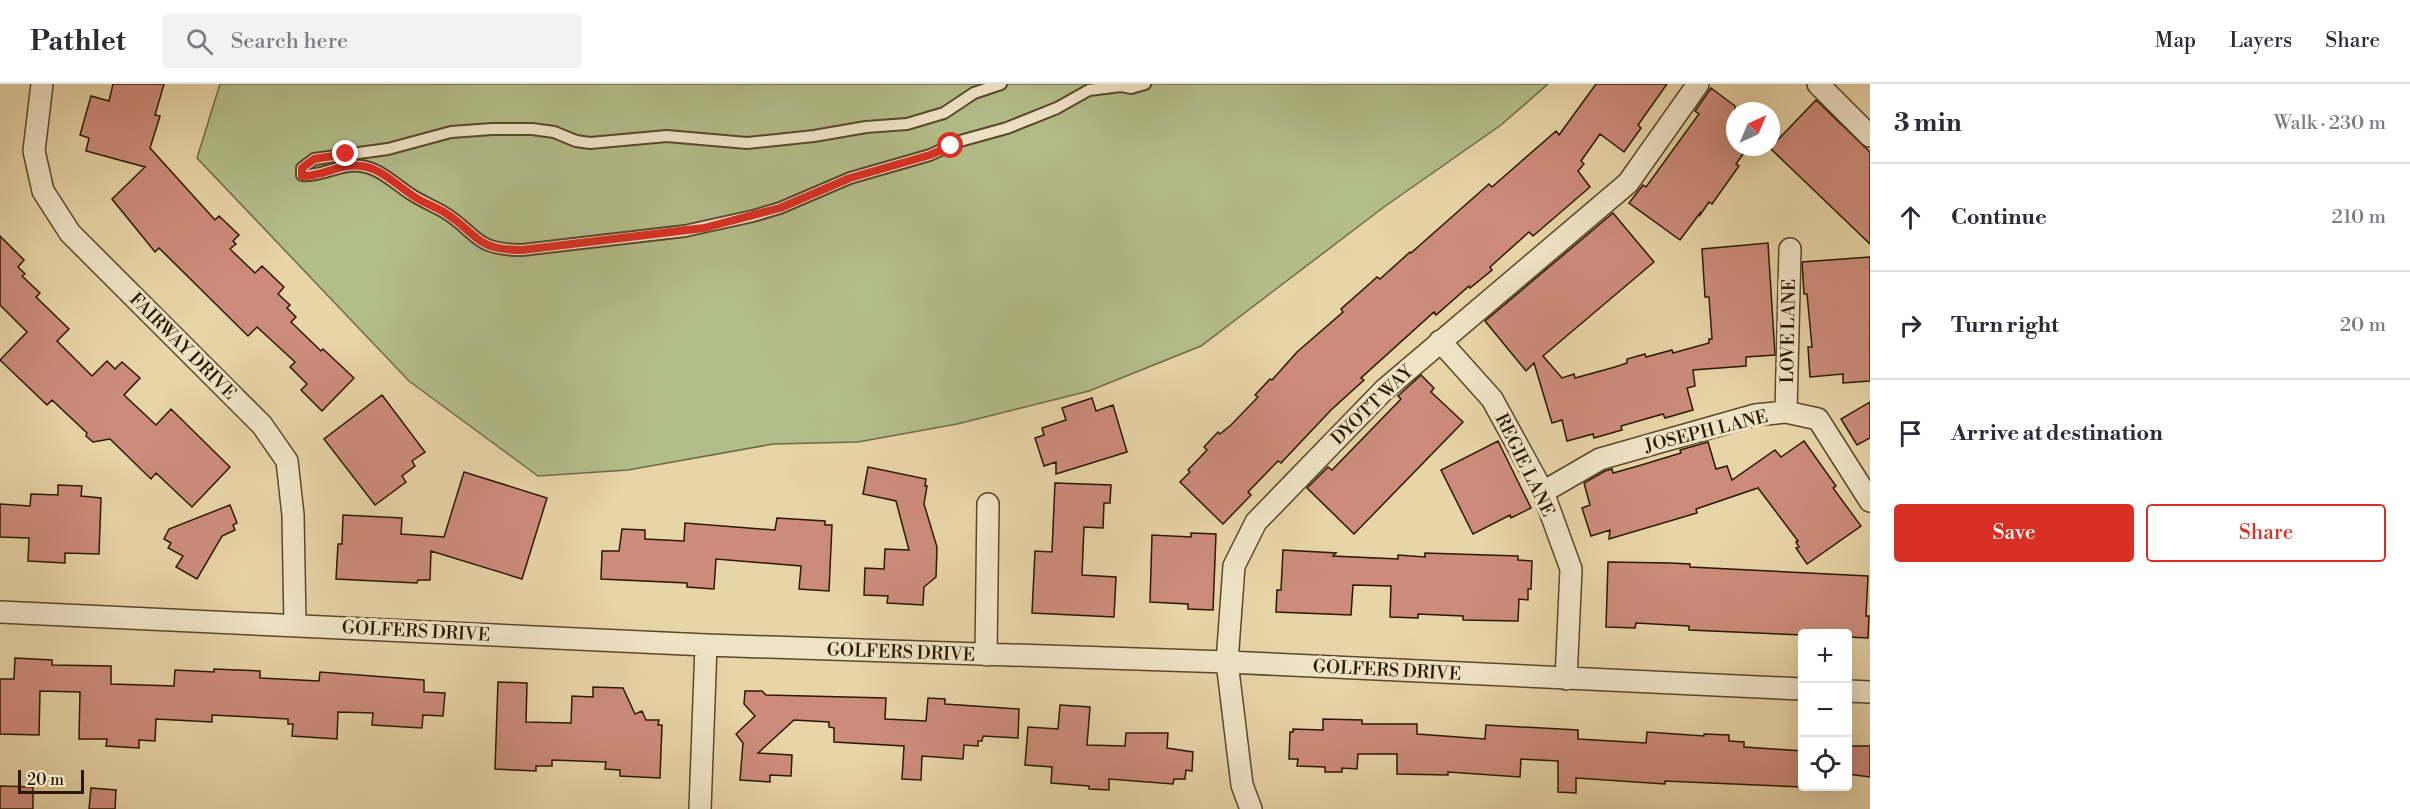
<!DOCTYPE html>
<meta charset="utf-8">
<style>
:root{--surface:#fff;--page:#f2f2f3;--text:#2b2b33;--muted:#7c7c81;--line:#e1e1e2;--accent:#d93025}
body{margin:0;font-family:"Libre Bodoni",serif;background:var(--page);color:var(--text)}
.controls{position:absolute;right:18px;bottom:18px;display:grid;overflow:hidden;border-radius:6px;box-shadow:0 6px 24px #0002}
.controls button{width:54px;height:54px;display:grid;place-items:center;padding:0;border:0;border-bottom:2px solid var(--line);background:var(--surface);color:var(--text);font:30px sans-serif}
.compass{position:absolute;left:1726px;top:18px;width:54px;height:54px;border-radius:50%;background:var(--surface);box-shadow:0 6px 24px #0002;rotate:44deg}
.scale{position:absolute;left:18px;bottom:15px;width:66px;box-sizing:border-box;padding-left:6px;border:3px solid #2a1900;border-top:0;font-size:16px;line-height:21px;white-space:nowrap;color:#2a1900;-webkit-text-stroke:4px #efe3c6;paint-order:stroke}
.stop{position:absolute;width:18px;height:18px;margin:-14px;border:4px solid #d93025;border-radius:50%;background:#fff}
.stop.end{background:#d93025;border-color:#fff;box-shadow:0 2px 6px #0008}
.list{margin:0;padding:0;list-style:none}
h2{display:flex;justify-content:space-between;align-items:center;height:78px;margin:0;padding:0 24px;font-size:26px}
h2 small{font-size:20px;font-weight:400;color:var(--muted)}
.list li{display:grid;grid-template-columns:39px 1fr auto;gap:18px;align-items:center;box-sizing:border-box;height:108px;padding:0 24px;border-top:2px solid var(--line)}
.list b{display:block;font-size:22px;white-space:nowrap}
.list em{font-size:20px;font-style:normal;color:var(--muted)}
.actions{display:flex;gap:12px;padding:18px 24px}
.actions a{flex:1;padding:14px 0;border:2px solid var(--accent);border-radius:6px;text-align:center;font-size:21px;color:var(--accent)}
.actions .main{background:var(--accent);color:#fff}
.icon{flex:none;width:33px;height:33px;fill:none;stroke:currentColor;stroke-width:2;stroke-linecap:round;stroke-linejoin:round}
.map{position:relative;flex:none;width:1870px;height:725px;overflow:hidden}
header{display:flex;align-items:center;gap:36px;box-sizing:border-box;height:84px;padding:0 30px;background:var(--surface);border-bottom:2px solid var(--line)}
header strong{font-size:28px}
nav{display:flex;gap:33px;margin-inline-start:auto;font-size:21px}
.search{width:420px;height:54px;background:var(--page);display:flex;align-items:center;gap:15px;box-sizing:border-box;padding:0 21px;border-radius:6px;color:var(--muted);font-size:22px}
main{display:flex}
aside{flex:1;background:var(--surface)}
.map>svg:first-child{display:block}
.green{fill:#b3bd89;stroke:#6e6b44;stroke-width:1.5}
.building{fill:#cd8c7b;stroke:#2a1900;stroke-width:1.5}
.lines{fill:none;stroke-linecap:round;stroke-linejoin:round}
.lane-casing{stroke:#59482a;stroke-width:14}
.street-casing{stroke:#59482a;stroke-width:24}
.lane{stroke:#efe3c6;stroke-width:10}
.street{stroke:#efe3c6;stroke-width:21}
.route{stroke:#d93025;stroke-width:8}
.labels{text-anchor:middle;stroke-width:6;stroke-linejoin:round;paint-order:stroke}
.street-label{font-size:18px;fill:#2a1900;stroke:#efe3c6}
</style>
<header>
<strong>Pathlet</strong>
<div class="search"><svg class="icon" aria-label="search" viewBox="0 0 24 24"><circle cx="10" cy="10" r="6"/><path d="M15 15l6 6"/></svg>Search here</div>
<nav><a>Map</a><a>Layers</a><a>Share</a></nav>
</header>
<main>
<div class="map">
<svg width="1870" height="725" viewBox="0 0 1870 725">
<rect width="100%" height="100%" fill="#e7d4a7"/>
<filter id="stains"><feTurbulence type="fractalNoise" baseFrequency=".00333" numOctaves="4"/><feColorMatrix values="0 0 0 0 .2 0 0 0 0 .09 0 0 0 0 .02 0 0 0 .5 -.17"/></filter>
<radialGradient id="worn" r=".72"><stop offset=".6" stop-color="#630" stop-opacity="0"/><stop offset="1" stop-color="#630" stop-opacity=".3"/></radialGradient>
<!-- green -->
<path class="green" d="M 220,0 L 1548,0 L 1501,41 L 1384,123 L 1201,262 L 1089,307 L 957,340 L 858,358 L 773,360 L 628,386 L 538,392 L 409,297 L 197,74 Z"/>
<!-- building -->
<path class="building" d="M 113,0 L 164,0 L 155,31 L 160,32 L 150,64 L 215,136 L 219,132 L 239,151 L 233,157 L 236,160 L 230,165 L 255,189 L 262,182 L 284,203 L 278,210 L 290,221 L 287,224 L 296,233 L 291,238 L 321,267 L 323,265 L 354,294 L 322,327 L 301,306 L 307,300 L 290,283 L 295,278 L 257,243 L 248,252 L 159,164 L 155,168 L 112,115 L 145,83 L 86,67 L 89,54 L 80,51 L 91,12 L 109,17 Z
M 1596,0 L 1667,0 L 1638,41 L 1641,44 L 1624,68 L 1600,50 L 1581,77 L 1584,80 L 1578,87 L 1590,103 L 1533,152 L 1529,148 L 1490,183 L 1492,186 L 1470,204 L 1469,202 L 1436,231 L 1434,228 L 1361,294 L 1364,296 L 1331,326 L 1281,379 L 1278,377 L 1248,408 L 1251,411 L 1223,440 L 1180,398 L 1190,388 L 1188,386 L 1207,366 L 1204,363 L 1218,348 L 1220,350 L 1231,341 L 1258,313 L 1255,311 L 1270,295 L 1272,296 L 1297,268 L 1343,228 L 1341,225 L 1367,202 L 1377,193 L 1380,195 L 1410,168 L 1411,169 L 1489,100 L 1492,103 L 1556,47 L 1559,51 Z
M 1711,4 L 1735,22 L 1735,63 L 1748,63 L 1736,80 L 1739,82 L 1712,120 L 1709,118 L 1700,131 L 1700,129 L 1680,156 L 1629,119 L 1643,101 L 1646,103 L 1699,30 L 1695,27 Z
M 1816,16 L 1870,68 L 1870,160 L 1770,64 Z
M 1613,129 L 1654,178 L 1543,272 L 1562,294 L 1574,290 L 1575,294 L 1615,283 L 1627,279 L 1627,275 L 1645,270 L 1646,273 L 1672,266 L 1673,269 L 1709,259 L 1709,255 L 1712,255 L 1709,213 L 1705,213 L 1702,165 L 1768,159 L 1775,271 L 1746,273 L 1746,282 L 1693,286 L 1695,302 L 1687,304 L 1693,326 L 1665,334 L 1663,330 L 1621,342 L 1622,346 L 1594,354 L 1593,350 L 1567,357 L 1562,336 L 1552,339 L 1534,279 L 1526,287 L 1485,237 Z
M 0,152 L 24,176 L 18,183 L 25,190 L 22,192 L 40,209 L 36,213 L 69,245 L 57,257 L 92,292 L 107,277 L 115,285 L 122,278 L 140,294 L 124,311 L 156,341 L 171,325 L 230,383 L 192,423 L 156,389 L 151,395 L 110,355 L 93,358 L 86,352 L 87,349 L 52,316 L 47,321 L 0,276 L 27,248 L 0,221 Z
M 1870,173 L 1870,297 L 1843,299 L 1843,290 L 1810,293 L 1808,263 L 1812,263 L 1807,210 L 1804,210 L 1802,178 Z
M 1421,291 L 1434,304 L 1431,308 L 1463,338 L 1354,450 L 1307,404 L 1328,383 L 1332,386 L 1401,315 L 1398,312 Z
M 382,311 L 425,368 L 412,377 L 415,382 L 402,392 L 406,398 L 375,421 L 324,355 Z
M 1092,314 L 1096,327 L 1113,321 L 1127,368 L 1056,390 L 1056,378 L 1044,382 L 1035,354 L 1044,351 L 1042,344 L 1066,336 L 1062,324 Z
M 1870,318 L 1870,354 L 1857,361 L 1841,335 Z
M 1498,357 L 1531,424 L 1511,434 L 1510,431 L 1473,450 L 1441,386 Z
M 1804,357 L 1836,402 L 1833,404 L 1861,442 L 1807,480 L 1796,464 L 1799,463 L 1796,458 L 1798,457 L 1758,404 L 1696,425 L 1697,429 L 1609,455 L 1610,446 L 1591,452 L 1582,424 L 1590,421 L 1584,399 L 1605,387 L 1612,385 L 1613,389 L 1638,382 L 1681,369 L 1680,366 L 1708,358 L 1716,385 L 1727,382 L 1732,396 L 1775,366 L 1781,373 Z
M 868,383 L 926,395 L 925,402 L 927,402 L 924,420 L 937,463 L 936,493 L 924,503 L 923,521 L 887,519 L 888,512 L 864,511 L 865,484 L 884,485 L 885,465 L 909,466 L 896,417 L 863,410 Z
M 464,388 L 547,414 L 522,495 L 431,467 L 430,496 L 418,496 L 417,499 L 336,495 L 338,460 L 342,460 L 343,431 L 402,434 L 401,450 L 444,453 Z
M 1055,399 L 1111,401 L 1110,419 L 1104,419 L 1103,444 L 1084,443 L 1082,491 L 1116,493 L 1114,533 L 1032,529 L 1035,467 L 1052,468 Z
M 58,401 L 82,402 L 81,412 L 101,414 L 99,470 L 65,469 L 65,479 L 28,477 L 29,454 L 0,453 L 0,420 L 30,422 L 31,410 L 58,411 Z
M 230,421 L 237,439 L 233,441 L 235,446 L 222,452 L 197,495 L 176,483 L 183,472 L 168,464 L 171,459 L 164,455 L 169,445 Z
M 777,434 L 825,437 L 825,441 L 832,441 L 829,507 L 799,505 L 801,482 L 716,475 L 714,505 L 687,503 L 687,499 L 601,495 L 602,467 L 619,467 L 622,445 L 645,446 L 645,455 L 684,457 L 685,439 L 775,446 Z
M 1191,449 L 1216,450 L 1213,526 L 1188,525 L 1188,520 L 1150,518 L 1152,451 L 1191,453 Z
M 1283,466 L 1336,469 L 1333,472 L 1398,475 L 1398,471 L 1425,473 L 1425,469 L 1518,472 L 1518,476 L 1532,477 L 1531,505 L 1528,505 L 1528,516 L 1519,515 L 1518,537 L 1463,536 L 1463,532 L 1418,530 L 1418,534 L 1390,533 L 1391,502 L 1353,501 L 1351,531 L 1276,528 L 1277,506 L 1281,506 Z
M 1608,478 L 1670,479 L 1690,480 L 1690,483 L 1868,492 L 1866,532 L 1869,532 L 1868,554 L 1848,553 L 1848,549 L 1803,549 L 1803,551 L 1689,546 L 1689,542 L 1636,539 L 1635,544 L 1606,543 Z
M 15,574 L 52,576 L 52,581 L 111,582 L 111,600 L 174,602 L 175,586 L 214,588 L 214,585 L 260,587 L 260,594 L 319,597 L 320,588 L 424,596 L 424,608 L 445,609 L 443,632 L 423,631 L 422,644 L 372,641 L 373,629 L 338,628 L 337,655 L 292,652 L 293,640 L 288,640 L 288,635 L 212,631 L 212,638 L 156,635 L 155,657 L 139,656 L 139,664 L 106,662 L 107,655 L 79,655 L 80,608 L 40,607 L 39,651 L 0,650 L 0,595 L 14,595 Z
M 498,598 L 527,599 L 526,638 L 571,639 L 572,612 L 593,613 L 593,603 L 623,604 L 635,630 L 642,627 L 646,636 L 659,636 L 658,641 L 662,641 L 660,694 L 620,692 L 620,686 L 605,685 L 606,678 L 552,676 L 552,682 L 536,682 L 536,687 L 495,685 Z
M 745,607 L 762,607 L 766,611 L 886,614 L 885,635 L 926,637 L 928,614 L 945,615 L 945,620 L 1019,625 L 1018,654 L 983,652 L 982,657 L 978,657 L 978,662 L 964,661 L 963,675 L 922,672 L 921,696 L 902,695 L 904,662 L 834,658 L 834,644 L 829,643 L 829,638 L 794,636 L 758,669 L 792,671 L 791,692 L 770,691 L 770,698 L 740,696 L 743,659 L 736,650 L 755,632 L 744,620 Z
M 1060,621 L 1090,623 L 1087,661 L 1125,662 L 1126,649 L 1168,649 L 1167,664 L 1193,668 L 1192,687 L 1186,686 L 1185,695 L 1174,695 L 1173,700 L 1109,695 L 1109,706 L 1089,705 L 1089,702 L 1051,699 L 1052,683 L 1025,681 L 1028,643 L 1058,645 Z
M 1323,635 L 1362,636 L 1362,640 L 1417,640 L 1417,650 L 1485,655 L 1486,641 L 1578,646 L 1578,655 L 1646,659 L 1647,648 L 1704,652 L 1704,650 L 1729,651 L 1729,657 L 1744,658 L 1744,663 L 1803,667 L 1803,703 L 1665,697 L 1665,700 L 1576,694 L 1576,709 L 1558,708 L 1558,677 L 1521,675 L 1520,693 L 1448,688 L 1448,691 L 1397,690 L 1397,670 L 1358,670 L 1357,685 L 1342,684 L 1342,688 L 1325,688 L 1325,683 L 1297,682 L 1298,675 L 1289,675 L 1290,648 L 1293,648 L 1293,645 L 1323,646 Z
M 1848,662 L 1870,662 L 1870,693 L 1848,690 Z
M 0,702 L 33,703 L 33,725 L 0,725 Z
M 91,704 L 116,706 L 115,725 L 89,725 Z"/>
<g class="lines">
<defs>
<path id="lane" d="M 1001,0 L 974,9 L 944,29 L 907,40 L 866,43 L 814,52 L 747,59 L 667,52 L 590,59 L 576,57 L 554,48 L 532,45 L 492,45 L 451,48 L 388,65 L 314,75 L 302,84 L 302,91 C 322,93 340,79 361,82 C 379,84 394,99 409,109 C 419,116 431,121 442,127 C 478,148 472,166 522,166 L 685,147 L 753,132 L 780,124 L 850,94 L 930,71 L 960,57 L 1007,44 L 1057,24 L 1089,6 L 1121,2 L 1131,4 L 1145,0"/>
<path id="street" d="M 42,0 L 34,67 L 43,107 L 70,149 L 262,341 L 287,377 L 293,431 L 295,541
M 1818,0 L 1870,52
M 1440,257 L 1492,315 L 1543,408 L 1571,485 L 1566,595
M 1786,328 L 1790,165
M 1543,408 L 1600,375 L 1755,331 L 1786,328 L 1818,335 L 1870,417
M 0,528 L 706,561 L 1227,578 L 1802,605
M 986,571 L 988,420
M 1848,607 L 1870,608
M 700,725 L 706,561
M 1251,725 L 1242,701 L 1227,578 L 1234,482 L 1256,438 L 1384,306 L 1628,99 L 1698,0"/>
</defs>
<!-- lane casing -->
<use href="#lane" class="lane-casing"/>
<!-- street casing -->
<use href="#street" class="street-casing"/>
<!-- lane -->
<use href="#lane" class="lane"/>
<!-- street -->
<use href="#street" class="street"/>
</g>
<g class="lines">
<!-- route -->
<path class="route" d="M 346,70 L 314,75 L 302,84 L 302,92 C 322,93 340,79 361,82 C 380,84 394,99 409,109 C 419,117 431,121 442,127 C 478,148 472,166 522,166 L 704,144 L 780,124 L 850,94 L 930,71 L 951,62"/>
</g>
<g class="labels">
<!-- street labels -->
<g class="street-label">
<text transform="translate(1788 247) rotate(-89)" y="6">LOVE LANE</text>
<text transform="translate(183 262) rotate(45)" y="6">FAIRWAY DRIVE</text>
<text transform="translate(1372 321) rotate(-44)" y="6">DYOTT WAY</text>
<text transform="translate(1706 347) rotate(-14)" y="6">JOSEPH LANE</text>
<text transform="translate(1525 381) rotate(64)" y="6">REGIE LANE</text>
<text transform="translate(416 547) rotate(3)" y="6">GOLFERS DRIVE</text>
<text transform="translate(901 568) rotate(2)" y="6">GOLFERS DRIVE</text>
<text transform="translate(1387 586) rotate(3)" y="6">GOLFERS DRIVE</text>
</g>
</g>
<rect width="100%" height="100%" filter="url(#stains)"/>
<rect width="100%" height="100%" fill="url(#worn)"/>
</svg>
<div class="controls">
<button>+</button>
<button>−</button>
<button><svg class="icon" aria-label="locate" viewBox="0 0 24 24"><circle cx="12" cy="12" r="6"/><path d="M12 2v4M12 18v4M2 12h4M18 12h4"/></svg></button>
</div>
<svg class="compass" viewBox="-18 -18 36 36"><path d="M0-13l5 13h-10z" fill="#e53935"/><path d="M0 13l5-13h-10z" fill="#7c7c81"/></svg>
<div class="scale">20 m</div>
<div class="stop" style="left:951px;top:62px"></div>
<div class="stop end" style="left:346px;top:70px"></div>
</div>
<aside>
<h2>3 min<small>Walk · 230 m</small></h2>
<ul class="list">
<li><svg class="icon" aria-label="ahead" viewBox="0 0 24 24"><path d="M12 20V5M6 11l6-6 6 6"/></svg><div><b>Continue</b></div><em>210 m</em></li>
<li><svg class="icon" aria-label="right" viewBox="0 0 24 24"><path d="M7 20v-9h11M14 6l5 5-5 5"/></svg><div><b>Turn right</b></div><em>20 m</em></li>
<li><svg class="icon" aria-label="arrive" viewBox="0 0 24 24"><path d="M6 21V4h12l-3 4 3 4H6"/></svg><div><b>Arrive at destination</b></div></li>
</ul>
<div class="actions"><a class="main">Save</a><a>Share</a></div>
</aside>
</main>
